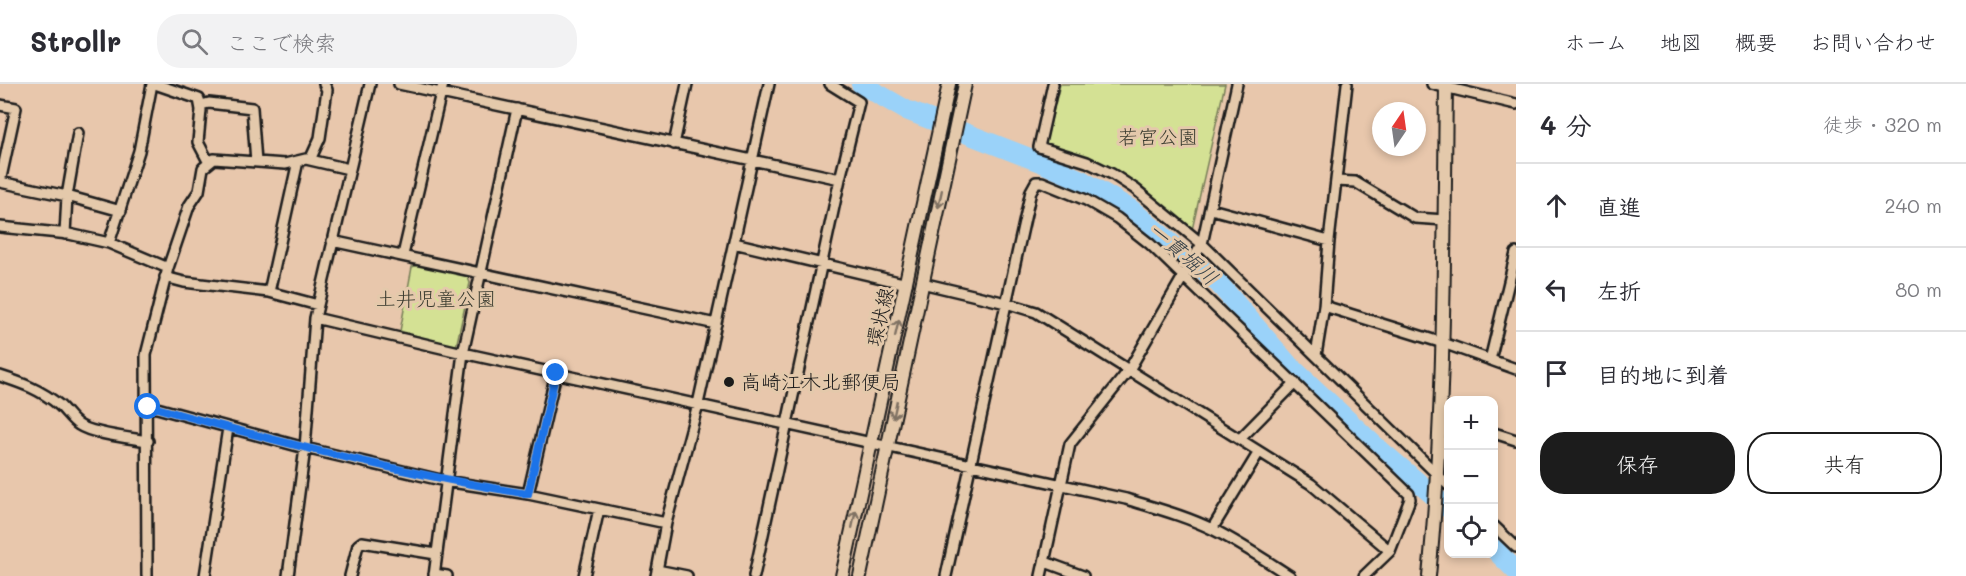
<!DOCTYPE html>
<html lang="ja">
<meta charset="utf-8">
<style>
:root{--surface:#fff;--page:#f2f2f3;--text:#2b2b33;--muted:#7c7c81;--line:#e1e1e2;--accent:#1c1c1c}
body{margin:0;font-family:Mali,"Klee One",sans-serif;background:var(--page);color:var(--text)}
.controls{position:absolute;right:18px;bottom:18px;display:grid;overflow:hidden;border-radius:12px;box-shadow:0 3px 9px #0003}
.controls button{width:54px;height:54px;display:grid;place-items:center;padding:0;border:0;border-bottom:2px solid var(--line);background:var(--surface);color:var(--text);font:30px sans-serif}
.compass{position:absolute;left:1372px;top:18px;width:54px;height:54px;border-radius:50%;background:var(--surface);box-shadow:0 3px 9px #0003;rotate:13deg}
.stop{position:absolute;width:18px;height:18px;margin:-14px;border:4px solid #1a73e8;border-radius:50%;background:#fff}
.stop.end{background:#1a73e8;border-color:#fff;box-shadow:0 2px 6px #0008}
.list{margin:0;padding:0;list-style:none}
h2{display:flex;justify-content:space-between;align-items:center;height:78px;margin:0;padding:0 24px;font-size:26px}
h2 small{font-size:20px;font-weight:400;color:var(--muted)}
.list li{display:grid;grid-template-columns:39px 1fr auto;gap:18px;align-items:center;box-sizing:border-box;height:84px;padding:0 24px;border-top:2px solid var(--line)}
.list b{display:block;font-size:22px;white-space:nowrap}
.list em{font-size:20px;font-style:normal;color:var(--muted)}
.actions{display:flex;gap:12px;padding:18px 24px}
.actions a{flex:1;padding:14px 0;border:2px solid var(--accent);border-radius:24px;text-align:center;font-size:21px;color:var(--accent)}
.actions .main{background:var(--accent);color:#fff}
.icon{flex:none;width:33px;height:33px;fill:none;stroke:currentColor;stroke-width:2;stroke-linecap:round;stroke-linejoin:round}
.map{position:relative;flex:none;width:1516px;height:492px;overflow:hidden}
header{display:flex;align-items:center;gap:36px;box-sizing:border-box;height:84px;padding:0 30px;background:var(--surface);border-bottom:2px solid var(--line)}
header strong{font-size:28px}
nav{display:flex;gap:33px;margin-inline-start:auto;font-size:21px}
.search{width:420px;height:54px;background:var(--page);display:flex;align-items:center;gap:15px;box-sizing:border-box;padding:0 21px;border-radius:24px;color:var(--muted);font-size:22px}
main{display:flex}
aside{flex:1;background:var(--surface)}
.map>svg:first-child{display:block}
.green{fill:#d4e194;stroke:#787e58;stroke-width:1.5}
.lines{fill:none;stroke-linecap:round;stroke-linejoin:round}
.river{stroke:#9ad2f9;stroke-width:20}
.minor-casing{stroke:#1c1c1c;stroke-width:14}
.tertiary-casing{stroke:#1c1c1c;stroke-width:16}
.minor{stroke:#e4c9ab;stroke-width:9}
.tertiary{stroke:#e4c9ab;stroke-width:12}
.oneway{stroke:#807264}
.route{stroke:#1a73e8;stroke-width:8}
.poi-dot{fill:#1c1c1c;stroke:#e4c9ab;stroke-width:2}
.labels{text-anchor:middle;stroke-width:6;stroke-linejoin:round;paint-order:stroke}
.park-label{font-size:20px;fill:#383a2e;stroke:#e4c9ab}
.street-label{font-size:20px;fill:#1c1c1c;stroke:#e4c9ab}
.poi-label{font-size:20px;fill:#1c1c1c;stroke:#e4c9ab;text-anchor:start}
.water-label{font-size:21px;font-style:italic;fill:#354048;stroke:#e4c9ab}
</style>
<header>
<strong>Strollr</strong>
<div class="search"><svg class="icon" aria-label="search" viewBox="0 0 24 24"><circle cx="10" cy="10" r="6"/><path d="M15 15l6 6"/></svg>ここで検索</div>
<nav><a>ホーム</a><a>地図</a><a>概要</a><a>お問い合わせ</a></nav>
</header>
<main>
<div class="map">
<svg width="1516" height="492" viewBox="0 0 1516 492">
<rect width="100%" height="100%" fill="#e8c7ac"/>
<filter id="ink" filterUnits="userSpaceOnUse"><feTurbulence type="fractalNoise" baseFrequency=".0167" numOctaves="2"/><feDisplacementMap in="SourceGraphic" scale="12" xChannelSelector="R" yChannelSelector="G"/><feConvolveMatrix kernelMatrix="1 2 1 2 8 2 1 2 1" color-interpolation-filters="sRGB"/></filter>
<g filter="url(#ink)">
<!-- green -->
<path class="green" d="M 1060,0 L 1225,0 L 1192,146 L 1138,103 L 1045,61 Z
M 421,180 L 467,191 L 470,199 L 456,263 L 400,247 L 412,183 Z"/>
<g class="lines">
<!-- river -->
<path class="river" d="M 861,0 L 906,26 L 1045,80 L 1083,97 L 1132,126 L 1219,200 L 1288,280 L 1372,359 L 1448,424
M 1494,465 L 1516,487"/>
<defs>
<path id="minor" d="M 155,0 L 199,15 L 201,26 L 198,58 L 209,79
M 399,0 L 840,95
M 1053,0 L 1039,63 L 1087,78 L 1112,90 L 1135,105 L 1202,160 L 1448,401
M 1432,0 L 1516,20
M 0,21 L 16,24 L 0,98
M 201,21 L 209,19 L 252,24 L 256,78
M 674,60 L 687,0
M 310,76 L 320,54 L 327,6 L 324,0
M 1336,97 L 1355,98 L 1415,134 L 1445,136
M 0,98 L 67,112 L 121,127
M 1211,125 L 1329,157
M 0,143 L 69,150 L 109,159 L 168,184 L 146,271 L 147,492
M 65,150 L 67,112 L 78,49
M 332,157 L 716,240
M 109,159 L 139,67 L 152,0
M 734,159 L 907,200
M 403,171 L 443,0
M 168,184 L 189,122 L 199,107 L 203,84 L 214,75 L 285,80 L 306,75 L 349,85
M 165,193 L 184,198 L 269,208 L 318,221
M 922,199 L 1006,219 L 1036,228 L 1311,400 L 1390,467
M 269,208 L 298,77
M 1324,222 L 1443,259 L 1516,285
M 315,234 L 463,269 L 1126,415 C 1155,424 1186,432 1214,446 C 1240,459 1265,476 1290,492
M 1316,271 L 1324,222 L 1329,157 L 1347,0
M 1490,276 L 1516,169
M 0,292 C 22,299 41,306 59,321 C 66,327 71,336 79,341 C 92,350 131,354 148,357
M 148,323 L 157,324 L 305,364 L 445,397 L 528,410 L 666,439
M 1494,349 L 1516,356
M 1240,355 L 1295,299
M 528,410 L 556,289
M 1494,442 L 1516,463
M 1212,445 L 1259,368
M 1045,478 L 1083,492
M 657,486 L 687,492
M 434,490 L 447,492
M 205,492 L 228,344
M 288,492 L 305,364 L 315,234 L 370,0
M 350,492 L 358,461 L 362,458 L 436,470
M 434,492 L 463,269 L 517,25
M 584,492 L 599,425
M 656,492 L 666,439 L 698,320 L 769,0
M 754,492 L 840,95 L 859,18 L 830,0
M 946,492 L 1031,107 L 1036,98 L 1042,98 L 1086,116 L 1117,134 L 1150,160 L 1409,410 L 1410,415 L 1390,467 L 1364,492
M 1041,492 L 1070,360 L 1129,286 L 1202,160 L 1237,0"/>
<path id="tertiary" d="M 842,492 L 949,0
M 860,492 L 965,0
M 1429,492 C 1445,328 1444,164 1446,0"/>
</defs>
<!-- minor casing -->
<use href="#minor" class="minor-casing"/>
<!-- tertiary casing -->
<use href="#tertiary" class="tertiary-casing"/>
<!-- minor -->
<use href="#minor" class="minor"/>
<!-- tertiary -->
<use href="#tertiary" class="tertiary"/>
</g>
<!-- one-way arrows -->
<defs><path id="oneway-shaft" d="M-6 0H5M1.5-3L5.5 0L1.5 3" fill="none" stroke-width="1.6" stroke-linecap="round" stroke-linejoin="round" transform="scale(1.5)"/></defs>
<g class="oneway">
<use href="#oneway-shaft" transform="translate(940 115) rotate(102)"/>
<use href="#oneway-shaft" transform="translate(897 244) rotate(-77)"/>
<use href="#oneway-shaft" transform="translate(895 326) rotate(102)"/>
<use href="#oneway-shaft" transform="translate(854 435) rotate(-78)"/>
</g>
</g>
<g class="lines" filter="url(#ink)">
<!-- route -->
<path class="route" d="M 148,323 L 157,324 C 280,359 403,390 528,410 L 556,289"/>
</g>
<!-- markers -->
<circle class="poi-dot" cx="729" cy="298" r="6"/>
<g class="labels">
<!-- park labels -->
<g class="park-label">
<text x="1158" y="60">若宮公園</text>
<text x="436" y="222">土井児童公園</text>
</g>
<!-- street labels -->
<g class="street-label">
<text transform="translate(880 233) rotate(-77)" y="7">環状線</text>
</g>
<!-- poi labels -->
<g class="poi-label">
<text x="741" y="305">高崎江木北郵便局</text>
</g>
<!-- water labels -->
<g class="water-label">
<text transform="translate(1183 170) rotate(41)" y="7">一貫堀川</text>
</g>
</g>
</svg>
<div class="controls">
<button>+</button>
<button>−</button>
<button><svg class="icon" aria-label="locate" viewBox="0 0 24 24"><circle cx="12" cy="12" r="6"/><path d="M12 2v4M12 18v4M2 12h4M18 12h4"/></svg></button>
</div>
<svg class="compass" viewBox="-18 -18 36 36"><path d="M0-13l5 13h-10z" fill="#e53935"/><path d="M0 13l5-13h-10z" fill="#7c7c81"/></svg>
<div class="stop" style="left:148px;top:323px"></div>
<div class="stop end" style="left:556px;top:289px"></div>
</div>
<aside>
<h2>4 分<small>徒歩 · 320 m</small></h2>
<ul class="list">
<li><svg class="icon" aria-label="ahead" viewBox="0 0 24 24"><path d="M12 20V5M6 11l6-6 6 6"/></svg><div><b>直進</b></div><em>240 m</em></li>
<li><svg class="icon" aria-label="left" viewBox="0 0 24 24"><path d="M17 20v-9H6M10 6l-5 5 5 5"/></svg><div><b>左折</b></div><em>80 m</em></li>
<li><svg class="icon" aria-label="arrive" viewBox="0 0 24 24"><path d="M6 21V4h12l-3 4 3 4H6"/></svg><div><b>目的地に到着</b></div></li>
</ul>
<div class="actions"><a class="main">保存</a><a>共有</a></div>
</aside>
</main>
